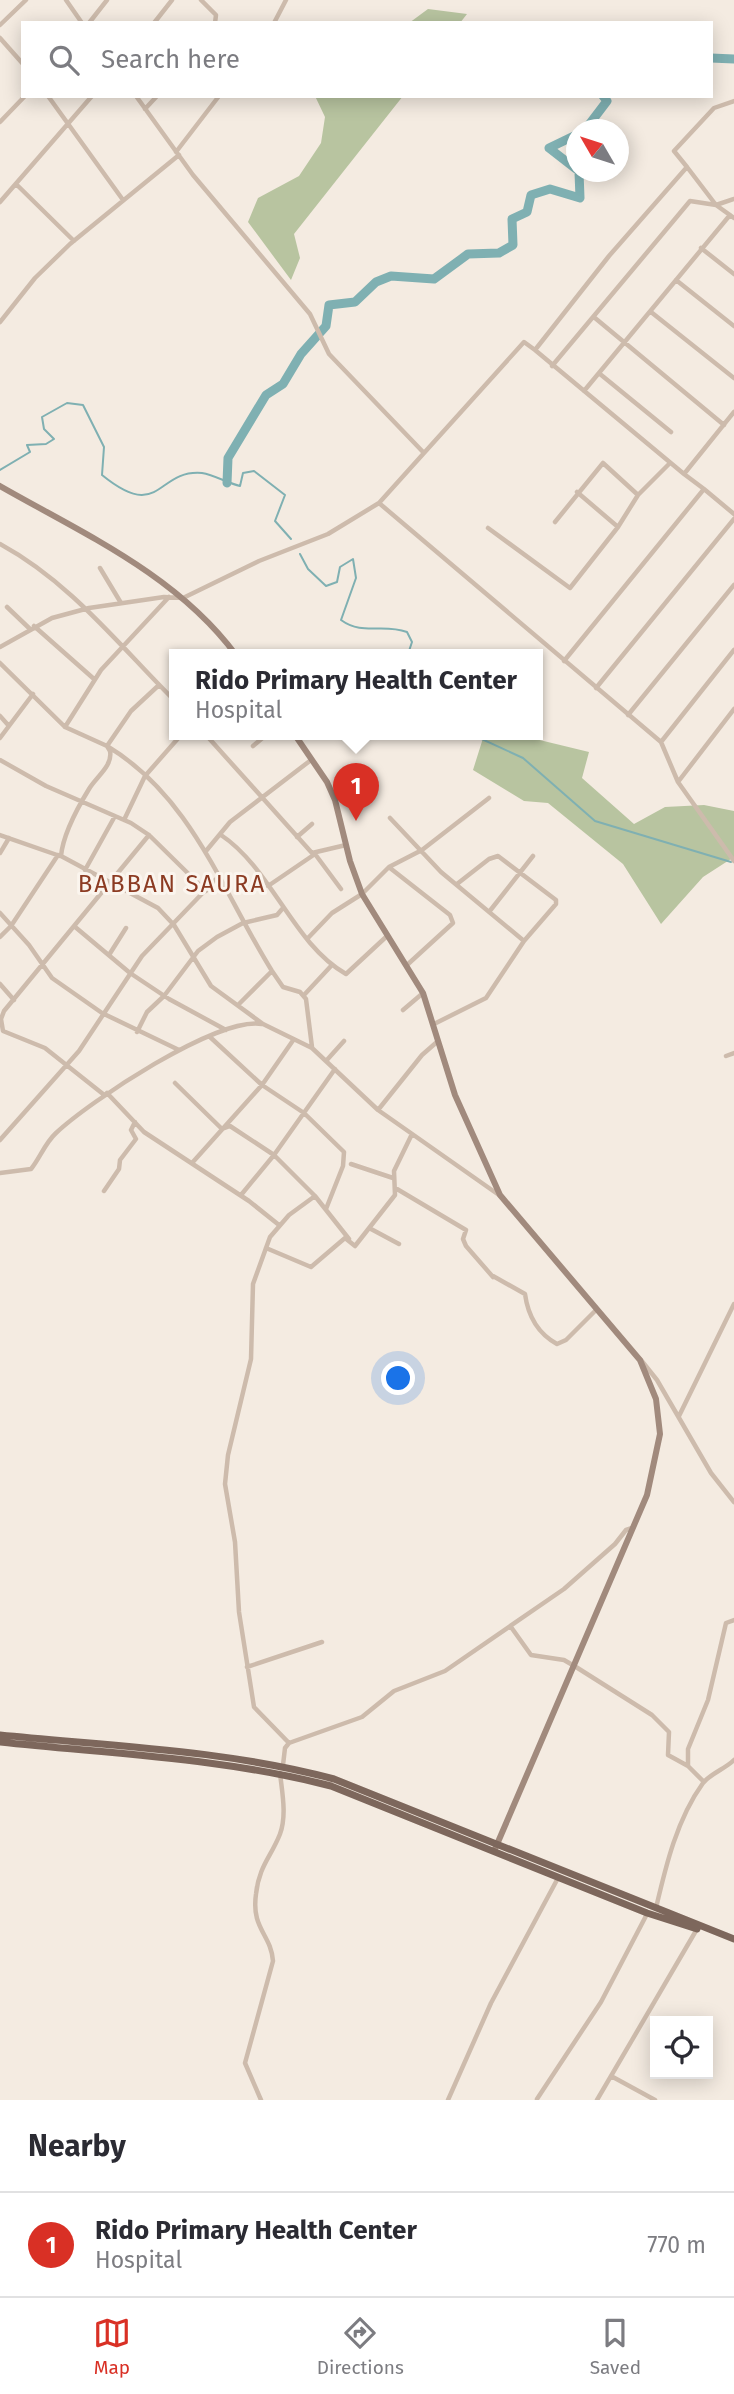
<!DOCTYPE html>
<style>
:root{--surface:#fff;--page:#f7f7f7;--text:#2b2b33;--muted:#7c7c81;--line:#e1e1e2;--accent:#d93025}
body{margin:0;font-family:"Fira Sans",sans-serif;background:var(--page);color:var(--text)}
.controls{position:absolute;right:21px;bottom:21px;display:grid;overflow:hidden;border-radius:0px;box-shadow:0 4px 18px #0003}
.controls button{width:63px;height:63px;display:grid;place-items:center;padding:0;border:0;border-bottom:2px solid var(--line);background:var(--surface);color:var(--text);font:35px sans-serif}
.compass{position:absolute;left:566px;top:119px;width:63px;height:63px;border-radius:50%;background:var(--surface);box-shadow:0 4px 18px #0003;rotate:309deg}
.you{position:absolute;left:399px;top:1379px;width:24px;height:24px;margin:-18px;border:5px solid #fff;border-radius:50%;background:#1a73e8;box-shadow:0 0 0 10px #1a73e833}
.badge{display:grid;place-items:center;width:46px;height:46px;border-radius:50%;background:var(--accent);color:#fff;font-size:23px;font-weight:700}
.pin{position:absolute;translate:-50% -58px;filter:drop-shadow(0 2px 4px #0008)}
.pin::after{content:'';position:absolute;top:37px;width:24px;height:21px;background:inherit;clip-path:polygon(0 0,100% 0,50% 100%)}
.popup{position:absolute;left:169px;top:649px;width:374px;height:91px;box-sizing:border-box;display:grid;place-content:center;border-radius:0px;background:var(--surface);filter:drop-shadow(0 2px 5px #0005);font-size:23px;white-space:nowrap;color:var(--muted)}
.popup b{font-size:26px;color:var(--text)}
.popup::after{content:'';position:absolute;left:50%;top:100%;margin-left:-14px;border:14px solid transparent;border-top-color:var(--surface)}
.list{margin:0;padding:0;list-style:none}
h2{display:flex;justify-content:space-between;align-items:center;height:91px;margin:0;padding:0 28px;font-size:30px}
h2 small{font-size:23px;font-weight:400;color:var(--muted)}
.list li{display:grid;grid-template-columns:46px 1fr auto;gap:21px;align-items:center;box-sizing:border-box;height:105px;padding:0 28px;border-top:2px solid var(--line)}
.list b{display:block;font-size:26px;white-space:nowrap}
.list p{margin:0;font-size:23px;white-space:nowrap;color:var(--muted)}
.list em{font-size:23px;font-style:normal;color:var(--muted)}
.icon{flex:none;width:38px;height:38px;fill:none;stroke:currentColor;stroke-width:2;stroke-linecap:round;stroke-linejoin:round}
.map{position:relative;flex:none;width:734px;height:2100px;overflow:hidden}
.search{position:absolute;background:var(--surface);box-shadow:0 4px 18px #0003;left:21px;right:21px;top:21px;height:77px;display:flex;align-items:center;gap:18px;box-sizing:border-box;padding:0 24px;border-radius:0px;color:var(--muted);font-size:26px}
.sheet{height:196px;background:var(--surface)}
nav{display:flex;justify-content:space-around;align-items:center;box-sizing:border-box;height:98px;border-top:2px solid var(--line);background:var(--surface);font-size:19px;color:var(--muted)}
nav a{display:grid;justify-items:center;gap:4px}
nav .on{color:var(--accent)}
.map>svg:first-child{display:block}
.green{fill:#b8c4a0}
.lines{fill:none;stroke-linecap:round;stroke-linejoin:round}
.stream{stroke:#7fb0b2;stroke-width:2}
.river{stroke:#7fb0b2;stroke-width:9}
.street{stroke:#cdbbac;stroke-width:4.5}
.secondary{stroke:#a18a7d;stroke-width:6}
.primary{stroke:#7d675c;stroke-width:7}
.labels{text-anchor:middle;stroke-width:6;stroke-linejoin:round;paint-order:stroke}
.quarter-label{font-size:24px;letter-spacing:2px;fill:#8c3b22;stroke:#fbf5ee}
</style>
<div class="map">
<svg width="734" height="2100" viewBox="0 0 734 2100">
<rect width="100%" height="100%" fill="#f4ebe1"/>
<!-- green -->
<path class="green" d="M 428,9 L 467,14 L 460,23 L 409,23 Z
M 315,96 L 403,96 L 294,234 L 300,258 L 291,280 L 248,222 L 258,198 L 299,176 L 321,143 L 325,117 Z
M 484,735 L 519,735 L 589,752 L 582,778 L 634,824 L 665,807 L 704,805 L 734,811 L 734,857 L 703,877 L 661,924 L 623,864 L 548,803 L 524,801 L 473,770 Z"/>
<g class="lines">
<!-- stream -->
<path class="stream" d="M 0,470 L 30,452 L 27,445 L 46,444 L 54,439 L 44,429 L 42,417 L 67,403 L 83,405 L 104,447 L 102,475 C 161,523 156,469 202,473 C 214,475 228,483 240,486 L 243,473 L 254,471 L 285,495 L 275,521 L 291,539
M 300,554 L 308,569 L 326,586 L 337,582 L 340,567 L 353,559 L 356,578 L 341,620 C 363,636 382,623 407,632 L 412,642 L 409,651 L 412,655
M 473,735 L 523,758 L 595,821 L 731,862"/>
<!-- river -->
<path class="river" d="M 711,58 L 734,59
M 585,130 L 607,101 L 603,96
M 576,135 L 549,148 L 576,169
M 227,483 L 228,458 L 266,395 L 283,384 L 301,354 L 326,326 L 329,305 L 355,302 L 376,282 L 391,276 L 434,279 L 468,254 L 499,253 L 513,245 L 512,219 L 527,212 L 531,195 L 550,189 L 580,198 L 579,172"/>
<!-- street -->
<path class="street" d="M 66,0 L 82,23
M 201,0 L 216,15 L 215,23
M 89,23 L 107,0
M 154,23 L 172,0
M 274,23 L 286,0
M 0,25 L 26,0
M 0,38 L 23,64
M 48,96 L 123,200
M 136,96 L 193,175 L 310,314 L 329,354 L 424,453 L 379,503 L 661,742 L 678,782 L 734,861
M 145,109 L 157,96
M 0,122 L 25,96
M 176,152 L 219,96
M 687,167 L 716,205
M 16,184 L 74,241
M 734,199 L 716,205 L 734,218
M 0,202 L 92,96
M 701,248 L 734,274
M 676,280 L 734,326
M 651,312 L 734,378
M 595,318 L 724,425
M 0,322 L 35,278 L 70,244 L 179,155
M 535,350 L 684,474
M 552,366 L 675,219 L 690,201 L 716,205
M 600,374 L 671,432
M 584,391 L 730,215
M 424,453 L 524,342 L 535,350 L 609,256 L 687,167 L 674,151 L 714,108 L 734,101
M 704,489 L 734,514
M 577,492 L 618,527
M 555,522 L 603,463 L 638,495
M 488,528 L 570,588 L 618,527 L 638,495 L 669,464
M 0,544 C 70,582 118,644 174,700
M 100,568 L 121,603
M 7,607 L 30,629
M 34,626 L 94,679
M 0,647 L 52,618 L 89,608 L 164,597 L 183,598 L 259,561 L 328,534 L 379,503
M 564,661 L 704,489 L 684,474 L 734,412
M 0,663 L 65,727 L 107,746 L 110,751 C 113,766 96,777 89,789 C 78,807 63,835 61,856 L 158,908 L 174,925 L 211,986 L 263,1024 L 312,1048 L 378,1110 L 499,1195
M 159,685 L 131,711 L 107,746 C 192,797 222,891 272,971 L 283,987 L 300,992 L 306,999 L 312,1047
M 596,688 L 734,519
M 628,715 L 734,585
M 0,716 L 9,726
M 65,727 L 101,670 L 169,597
M 206,735 L 312,853 L 346,845
M 0,738 L 33,694
M 661,742 L 734,650
M 253,746 L 266,735
M 0,760 L 46,786 L 131,823 L 149,835 L 206,891
M 678,782 L 734,709
M 390,818 L 441,872 L 524,941
M 124,820 L 145,776 L 181,735
M 0,835 L 60,856
M 221,835 C 272,869 293,944 346,974 L 387,936
M 297,837 L 312,824
M 206,851 L 230,822 L 311,760
M 0,853 L 9,838
M 390,868 L 450,915 L 453,923 L 407,965
M 85,870 L 115,816
M 268,886 L 315,854 L 341,889
M 489,912 L 533,856
M 0,913 L 29,945 L 52,978 L 102,1013 L 179,1050
M 74,926 L 130,973 L 169,999 L 226,1030
M 0,937 L 11,926 L 58,855
M 308,938 L 332,913 L 362,894 L 389,867 L 422,850 L 489,798
M 109,955 L 126,928
M 0,984 L 14,1000
M 304,995 L 331,966
M 239,1004 L 272,971
M 403,1010 L 423,993
M 434,1024 L 486,998 L 524,941 L 556,904 L 556,900 L 498,856 L 489,859 L 457,884
M 137,1032 L 147,1012 L 164,996 L 198,951 L 217,937 L 243,923 L 277,915 L 283,908
M 210,1037 L 262,1085 L 304,1113 L 344,1152 L 343,1166 L 326,1209
M 726,1056 L 734,1053
M 326,1061 L 344,1041
M 175,1083 L 222,1129
M 107,1093 L 144,1132 L 249,1201 L 279,1225
M 103,1094 L 45,1048 L 3,1031 L 1,1019 L 4,1011 L 149,835
M 378,1110 L 422,1055 L 438,1041
M 222,1129 L 230,1126 L 274,1155 L 315,1196 L 349,1239
M 0,1140 L 79,1051 L 142,956 L 220,875
M 192,1163 L 262,1085 L 294,1039
M 351,1164 L 393,1178
M 0,1173 L 31,1169 C 40,1158 45,1143 56,1133 C 89,1102 217,1016 262,1024
M 397,1189 L 466,1230 L 463,1239 L 466,1246 L 493,1277
M 104,1191 L 119,1169 L 120,1160 L 136,1139 L 131,1130 L 135,1122
M 241,1195 L 274,1155 L 335,1069
M 371,1229 L 399,1244
M 266,1248 L 311,1267 L 345,1238 L 355,1246 L 395,1195 L 394,1171 L 412,1134
M 493,1276 L 525,1294 C 528,1316 537,1333 557,1344 L 566,1340 L 597,1309
M 641,1360 L 657,1380 L 711,1473 L 734,1502
M 679,1416 L 734,1304
M 511,1627 L 531,1655 L 564,1660 L 576,1667 L 652,1715 L 669,1732 L 668,1755 L 688,1766
M 247,1667 L 322,1642
M 289,1743 L 254,1707 L 239,1612 L 235,1542 L 225,1484 L 228,1455 L 251,1359 L 253,1284 L 270,1237 L 289,1215 L 315,1196
M 283,1765 L 285,1748 L 289,1743 L 362,1717 L 394,1691 L 445,1671 L 564,1589 L 615,1544 L 626,1530 L 632,1528
M 704,1782 L 688,1766 L 688,1749 L 708,1700 L 726,1623 L 734,1620
M 656,1908 C 666,1865 677,1819 703,1783 C 711,1773 725,1769 734,1760
M 611,2076 L 655,2100
M 537,2099 L 601,2002 L 647,1914
M 261,2100 L 245,2063 L 273,1961 C 271,1934 251,1929 256,1894 C 259,1866 271,1857 280,1834 C 287,1815 282,1792 280,1773
M 448,2100 L 491,2003 L 558,1878
M 597,2100 L 697,1929"/>
<!-- secondary -->
<path class="secondary" d="M 0,486 C 84,534 177,575 236,655
M 295,735 L 327,782 L 335,800 L 350,861 L 362,894 L 423,993 L 455,1095 L 500,1195 L 640,1360 L 656,1399 L 660,1434 L 647,1495 L 495,1849"/>
<!-- primary -->
<path class="primary" d="M 0,1735 C 111,1746 226,1750 334,1779 L 734,1939
M 0,1742 C 110,1754 224,1758 331,1786 L 647,1913 L 697,1929"/>
</g>
<g class="labels">
<!-- quarter labels -->
<g class="quarter-label">
<text x="172" y="892">BABBAN SAURA</text>
</g>
</g>
</svg>
<div class="controls">
<button><svg class="icon" aria-label="locate" viewBox="0 0 24 24"><circle cx="12" cy="12" r="6"/><path d="M12 2v4M12 18v4M2 12h4M18 12h4"/></svg></button>
</div>
<svg class="compass" viewBox="-18 -18 36 36"><path d="M0-13l5 13h-10z" fill="#e53935"/><path d="M0 13l5-13h-10z" fill="#7c7c81"/></svg>
<div class="you"></div>
<div class="pin badge" style="left:356px;top:821px">1</div>
<div class="popup"><b>Rido Primary Health Center</b>Hospital</div>
<div class="search"><svg class="icon" aria-label="search" viewBox="0 0 24 24"><circle cx="10" cy="10" r="6"/><path d="M15 15l6 6"/></svg>Search here</div>
</div>
<section class="sheet">
<h2>Nearby<small></small></h2>
<ul class="list">
<li><span class="badge">1</span><div><b>Rido Primary Health Center</b><p>Hospital</p></div><em>770 m</em></li>
</ul>
</section>
<nav>
<a class="on"><svg class="icon" aria-label="map" viewBox="0 0 24 24"><path d="M3 6l6-2 6 2 6-2v14l-6 2-6-2-6 2zM9 4v14M15 6v14"/></svg>Map</a>
<a><svg class="icon" aria-label="directions" viewBox="0 0 24 24"><path d="M12 3l9 9-9 9-9-9zM9 14v-3h6M13 9l2 2-2 2"/></svg>Directions</a>
<a><svg class="icon" aria-label="saved" viewBox="0 0 24 24"><path d="M7 4h10v16l-5-4-5 4z"/></svg>Saved</a>
</nav>
